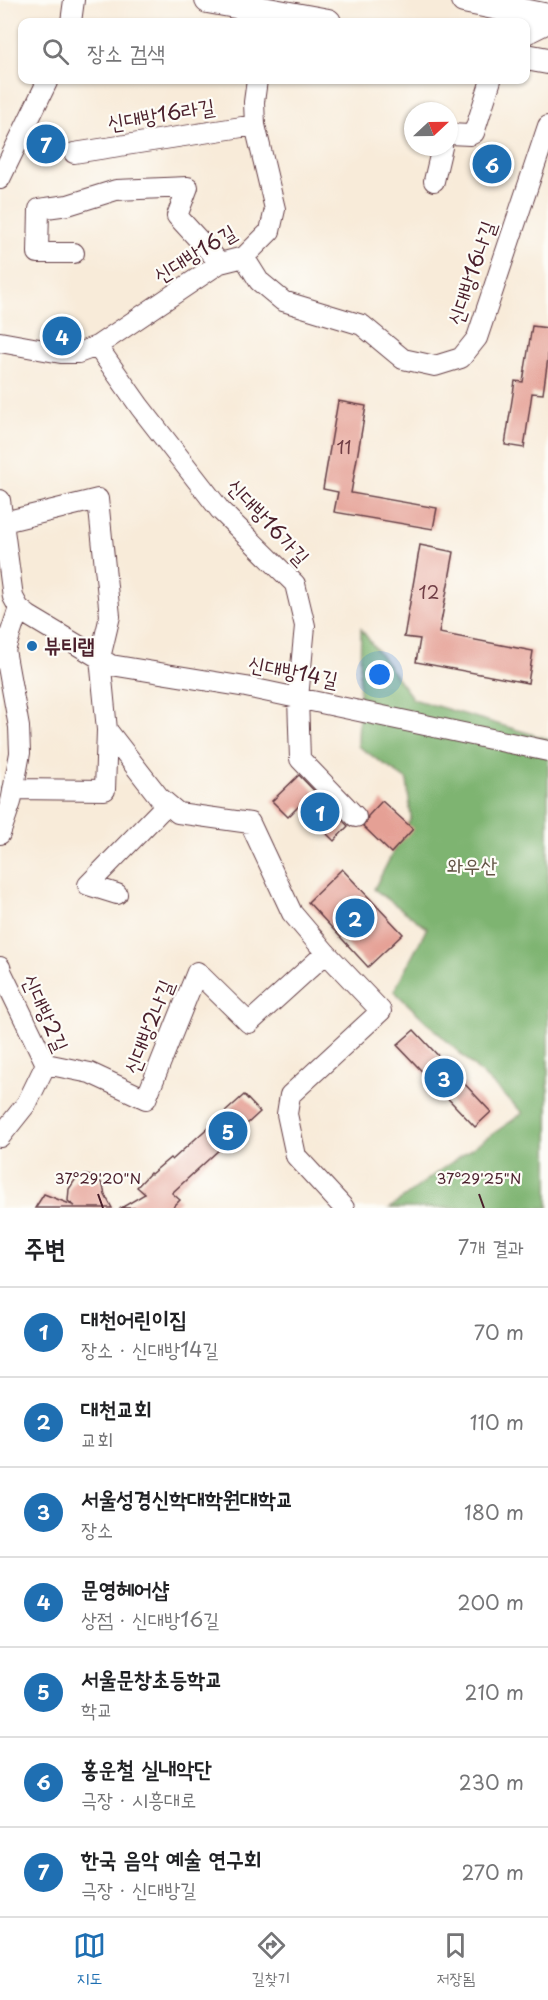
<!DOCTYPE html>
<html lang="ko">
<meta charset="utf-8">
<style>
:root{--surface:#fff;--page:#f2f2f2;--text:#202124;--muted:#757577;--line:#e0e0e0;--accent:#1f6fb2}
body{margin:0;font-family:"Playpen Sans","Poor Story",sans-serif;background:var(--page);color:var(--text)}
.compass{position:absolute;left:404px;top:102px;width:54px;height:54px;border-radius:50%;background:var(--surface);box-shadow:0 2px 4px #0004;rotate:68deg}
.you{position:absolute;left:380px;top:675px;width:21px;height:21px;margin:-15px;border:4px solid #fff;border-radius:50%;background:#1a73e8;box-shadow:0 0 0 9px #1a73e833}
.badge{display:grid;place-items:center;width:39px;height:39px;border-radius:50%;background:var(--accent);color:#fff;font-size:20px;font-weight:700}
.pin{position:absolute;translate:-50% -50%;border:3px solid #fff;box-shadow:0 2px 6px #0006}
.list{margin:0;padding:0;list-style:none}
h2{display:flex;justify-content:space-between;align-items:center;height:78px;margin:0;padding:0 24px;font-size:26px}
h2 small{font-size:20px;font-weight:400;color:var(--muted)}
.list li{display:grid;grid-template-columns:39px 1fr auto;gap:18px;align-items:center;box-sizing:border-box;height:90px;padding:0 24px;border-top:2px solid var(--line)}
.list b{display:block;font-size:22px;white-space:nowrap}
.list p{margin:0;font-size:20px;white-space:nowrap;color:var(--muted)}
.list em{font-size:20px;font-style:normal;color:var(--muted)}
.icon{flex:none;width:33px;height:33px;fill:none;stroke:currentColor;stroke-width:2;stroke-linecap:round;stroke-linejoin:round}
.map{position:relative;flex:none;width:548px;height:1208px;overflow:hidden}
.search{position:absolute;background:var(--surface);box-shadow:0 2px 4px #0004;left:18px;right:18px;top:18px;height:66px;display:flex;align-items:center;gap:15px;box-sizing:border-box;padding:0 21px;border-radius:12px;color:var(--muted);font-size:22px}
.sheet{height:708px;background:var(--surface)}
nav{display:flex;justify-content:space-around;align-items:center;box-sizing:border-box;height:84px;border-top:2px solid var(--line);background:var(--surface);font-size:16px;color:var(--muted)}
nav a{display:grid;justify-items:center;gap:3px}
nav .on{color:var(--accent)}
.map>svg:first-child{display:block}
.forest{fill:#7eb471;stroke:#646a4e;stroke-width:1.5}
.building{fill:#e5a095}
.lines{fill:none;stroke-linecap:round;stroke-linejoin:round}
.minor-casing{stroke:#643e45;stroke-width:22}
.major-casing{stroke:#643e45;stroke-width:28}
.minor{stroke:#fff;stroke-width:20}
.major{stroke:#fff;stroke-width:26}
.ticks{fill:none;stroke:#4a1f2b;stroke-width:2}
.poi-dot{fill:#1f6fb2;stroke:#fdfcf7;stroke-width:2}
.labels{text-anchor:middle;stroke-width:4.5;stroke-linejoin:round;paint-order:stroke}
.number-label{font-size:18px;fill:#713f46}
.street-label{font-size:21px;fill:#4a1f2b;stroke:#fdfcf7}
.poi-label{font-size:21px;font-weight:bold;fill:#4a1f2b;stroke:#fdfcf7;text-anchor:start}
.park-label{font-size:21px;fill:#635545;stroke:#fdfcf7}
.ticks-label{font-size:15px;text-anchor:middle;fill:#4a1f2b;stroke:#fdfcf7;stroke-width:4.5;stroke-linejoin:round;paint-order:stroke}
</style>
<div class="map">
<svg width="548" height="1208" viewBox="0 0 548 1208">
<rect width="100%" height="100%" fill="#fdfcf7"/>
<filter id="ink" filterUnits="userSpaceOnUse"><feTurbulence type="fractalNoise" baseFrequency=".0167" numOctaves="2"/><feDisplacementMap in="SourceGraphic" scale="12" xChannelSelector="R" yChannelSelector="G"/><feConvolveMatrix kernelMatrix="1 2 1 2 8 2 1 2 1" color-interpolation-filters="sRGB"/></filter>
<filter id="wash" filterUnits="userSpaceOnUse"><feTurbulence type="fractalNoise" baseFrequency=".008" numOctaves="4" result="noise"/><feDisplacementMap in="SourceGraphic" scale="24" xChannelSelector="R" yChannelSelector="G"/><feGaussianBlur stdDeviation="1.35" result="paint"/><feColorMatrix in="noise" values="0 0 0 0 0 0 0 0 0 0 0 0 0 0 0 0 0 1.4 0 .05"/><feComposite in="paint" operator="in"/></filter>
<g filter="url(#wash)">
<rect width="100%" height="100%" fill="#f8ebd9"/>
<!-- forest -->
<path class="forest" d="M 361,629 L 413,699 L 548,739 L 548,1208 L 390,1208 L 436,1173 L 523,1113 L 394,991 L 427,928 L 374,889 L 411,818 L 407,780 L 358,746 Z"/>
<g id="blocks">
<!-- building -->
<path class="building" d="M 532,326 L 548,328 L 548,358 L 543,394 L 532,393 L 524,448 L 505,445 L 515,381 L 523,382 Z
M 338,401 L 366,406 L 351,493 L 437,508 L 433,529 L 334,512 L 338,492 L 323,489 Z
M 420,545 L 454,552 L 439,633 L 533,651 L 528,683 L 416,662 L 420,639 L 404,637 Z
M 299,775 L 348,826 L 334,841 L 299,806 L 288,817 L 272,801 Z
M 382,801 L 413,829 L 391,853 L 363,826 L 367,821 L 368,816 Z
M 342,869 L 403,934 L 368,967 L 308,902 Z
M 414,1030 L 491,1112 L 475,1127 L 397,1045 Z
M 244,1095 L 260,1112 L 172,1193 L 180,1200 L 172,1208 L 121,1208 L 145,1194 L 137,1187 L 150,1173 L 151,1174 L 170,1158 L 172,1160 Z
M 85,1175 L 91,1176 L 100,1181 L 103,1186 L 105,1195 L 112,1208 L 35,1208 L 44,1194 L 75,1206 L 68,1201 L 69,1189 L 75,1180 Z"/>
</g>
</g>
<g filter="url(#ink)">
<use href="#blocks" fill-opacity="0" stroke="#643e45" stroke-width="1.5"/>
<g class="lines">
<defs>
<path id="minor" d="M 71,22 L 74,0
M 526,34 L 548,23
M 449,134 L 470,135 L 474,133 L 491,80
M 74,153 L 255,125
M 0,179 L 48,80
M 434,181 L 442,147
M 74,253 L 38,253 L 39,209 L 68,205 L 116,190 L 188,187 L 177,216 L 220,263
M 244,257 L 259,281 L 283,301 L 362,325 L 403,359 L 435,366 L 461,358 L 477,338 L 548,126
M 0,342 L 61,353 L 78,353 L 97,346 L 220,263 L 244,257 L 270,231 L 275,209 L 255,125 L 254,102 L 257,80
M 97,346 L 140,407 L 220,510 L 295,584 L 305,626 L 298,698 L 300,759 L 356,817
M 0,500 L 13,597 L 19,608 L 29,616 L 111,665 L 246,687 L 548,751
M 4,522 L 98,499 L 110,616 L 100,658 L 107,730 L 159,797 L 178,813 L 250,823 L 292,913 L 326,953 L 381,1011 L 290,1095 L 287,1114 L 296,1156 L 344,1208
M 13,789 L 105,790 L 107,730
M 0,834 L 11,802 L 20,753 L 19,727 L 5,650 L 19,608
M 117,894 L 88,885 L 167,804
M 0,967 L 2,973 L 46,1064
M 46,1064 L 90,1073 L 146,1099 L 197,972 L 249,1023 L 326,953
M 0,1137 L 27,1103 L 46,1064"/>
<path id="major" d="M 208,0 L 328,22
M 464,0 L 548,17
M 526,57 L 548,61"/>
</defs>
<!-- minor casing -->
<use href="#minor" class="minor-casing"/>
<!-- major casing -->
<use href="#major" class="major-casing"/>
<!-- minor -->
<use href="#minor" class="minor"/>
<!-- major -->
<use href="#major" class="major"/>
</g>
</g>
<!-- ticks -->
<path class="ticks" d="M 98,1194 L 103,1208M 479,1194 L 484,1208"/>
<!-- markers -->
<circle class="poi-dot" cx="32" cy="646" r="6"/>
<g class="labels">
<!-- number labels -->
<g class="number-label">
<text x="344" y="454">11</text>
<text x="429" y="599">12</text>
</g>
<!-- street labels -->
<g class="street-label">
<text transform="translate(161 115) rotate(-9)" y="7">신대방16라길</text>
<text transform="translate(195 254) rotate(-31)" y="7">신대방16길</text>
<text transform="translate(472 273) rotate(-71)" y="7">신대방16나길</text>
<text transform="translate(268 522) rotate(47)" y="7">신대방16가길</text>
<text transform="translate(293 672) rotate(11)" y="7">신대방14길</text>
<text transform="translate(45 1013) rotate(66)" y="7">신대방2길</text>
<text transform="translate(149 1027) rotate(-68)" y="7">신대방2나길</text>
</g>
<!-- poi labels -->
<g class="poi-label">
<text x="44" y="653">뷰티랩</text>
</g>
<!-- park labels -->
<g class="park-label">
<text x="472" y="873">와우산</text>
</g>
</g>
<g class="ticks-label">
<text x="98" y="1184">37°29'20"N</text>
<text x="479" y="1184">37°29'25"N</text>
</g>
</svg>
<svg class="compass" viewBox="-18 -18 36 36"><path d="M0-13l5 13h-10z" fill="#e53935"/><path d="M0 13l5-13h-10z" fill="#757577"/></svg>
<div class="you"></div>
<div class="pin badge" style="left:320px;top:812px">1</div>
<div class="pin badge" style="left:355px;top:918px">2</div>
<div class="pin badge" style="left:444px;top:1078px">3</div>
<div class="pin badge" style="left:62px;top:336px">4</div>
<div class="pin badge" style="left:228px;top:1131px">5</div>
<div class="pin badge" style="left:492px;top:164px">6</div>
<div class="pin badge" style="left:46px;top:144px">7</div>
<div class="search"><svg class="icon" aria-label="search" viewBox="0 0 24 24"><circle cx="10" cy="10" r="6"/><path d="M15 15l6 6"/></svg>장소 검색</div>
</div>
<section class="sheet">
<h2>주변<small>7개 결과</small></h2>
<ul class="list">
<li><span class="badge">1</span><div><b>대천어린이집</b><p>장소 · 신대방14길</p></div><em>70 m</em></li>
<li><span class="badge">2</span><div><b>대천교회</b><p>교회</p></div><em>110 m</em></li>
<li><span class="badge">3</span><div><b>서울성경신학대학원대학교</b><p>장소</p></div><em>180 m</em></li>
<li><span class="badge">4</span><div><b>문영헤어샵</b><p>상점 · 신대방16길</p></div><em>200 m</em></li>
<li><span class="badge">5</span><div><b>서울문창초등학교</b><p>학교</p></div><em>210 m</em></li>
<li><span class="badge">6</span><div><b>홍운철 실내악단</b><p>극장 · 시흥대로</p></div><em>230 m</em></li>
<li><span class="badge">7</span><div><b>한국 음악 예술 연구회</b><p>극장 · 신대방길</p></div><em>270 m</em></li>
</ul>
</section>
<nav>
<a class="on"><svg class="icon" aria-label="map" viewBox="0 0 24 24"><path d="M3 6l6-2 6 2 6-2v14l-6 2-6-2-6 2zM9 4v14M15 6v14"/></svg>지도</a>
<a><svg class="icon" aria-label="directions" viewBox="0 0 24 24"><path d="M12 3l9 9-9 9-9-9zM9 14v-3h6M13 9l2 2-2 2"/></svg>길찾기</a>
<a><svg class="icon" aria-label="saved" viewBox="0 0 24 24"><path d="M7 4h10v16l-5-4-5 4z"/></svg>저장됨</a>
</nav>
